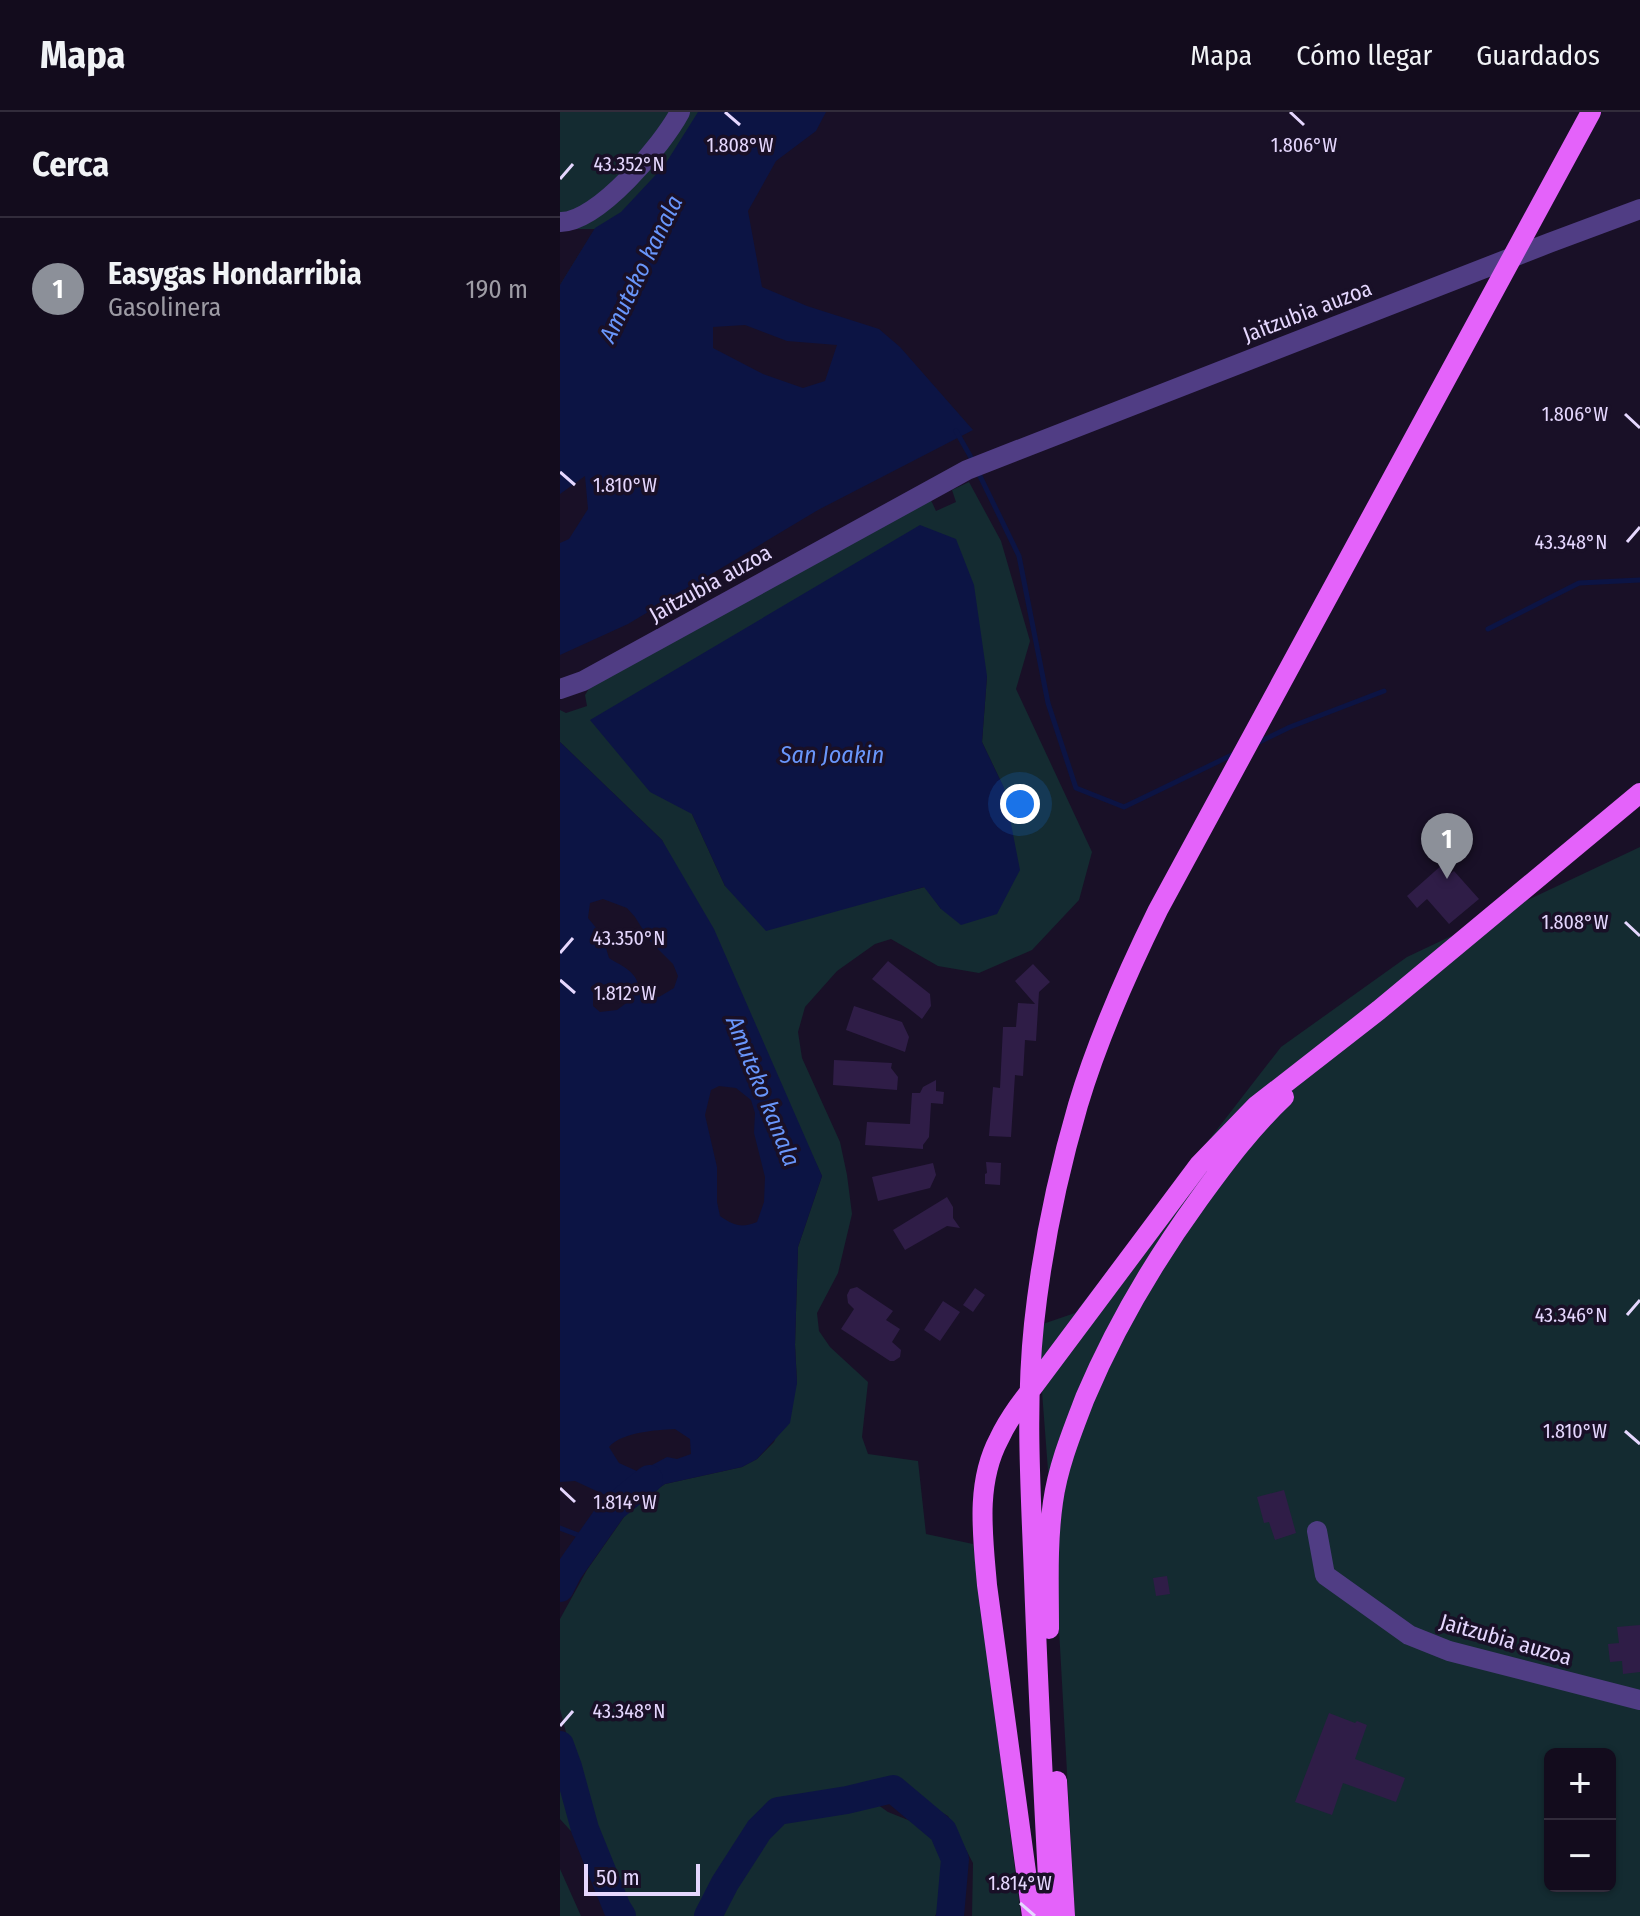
<!DOCTYPE html>
<html lang="es">
<meta charset="utf-8">
<style>
:root{--surface:#130c1d;--page:#201a2a;--text:#f1f3f6;--muted:#9d9ba4;--line:#322c3b;--accent:#8c9099}
body{margin:0;font-family:"Fira Sans Condensed",sans-serif;background:var(--page);color:var(--text)}
.controls{position:absolute;right:24px;bottom:24px;display:grid;overflow:hidden;border-radius:12px;box-shadow:0 2px 6px #0004}
.controls button{width:72px;height:72px;display:grid;place-items:center;padding:0;border:0;border-bottom:2px solid var(--line);background:var(--surface);color:var(--text);font:40px sans-serif}
.scale{position:absolute;left:24px;bottom:20px;width:116px;box-sizing:border-box;padding-left:8px;border:4px solid #e5d7fe;border-top:0;font-size:22px;line-height:28px;white-space:nowrap;color:#e5d7fe;-webkit-text-stroke:6px #191027;paint-order:stroke}
.you{position:absolute;left:460px;top:692px;width:28px;height:28px;margin:-20px;border:6px solid #fff;border-radius:50%;background:#1a73e8;box-shadow:0 0 0 12px #1a73e833}
.badge{display:grid;place-items:center;width:52px;height:52px;border-radius:50%;background:var(--accent);color:#fff;font-size:26px;font-weight:700}
.pin{position:absolute;translate:-50% -66px;filter:drop-shadow(0 2px 4px #0008)}
.pin::after{content:'';position:absolute;top:42px;width:28px;height:24px;background:inherit;clip-path:polygon(0 0,100% 0,50% 100%)}
.list{margin:0;padding:0;list-style:none}
h2{display:flex;justify-content:space-between;align-items:center;height:104px;margin:0;padding:0 32px;font-size:34px}
h2 small{font-size:26px;font-weight:400;color:var(--muted)}
.list li{display:grid;grid-template-columns:52px 1fr auto;gap:24px;align-items:center;box-sizing:border-box;height:144px;padding:0 32px;border-top:2px solid var(--line)}
.list b{display:block;font-size:30px;white-space:nowrap}
.list p{margin:0;font-size:26px;white-space:nowrap;color:var(--muted)}
.list em{font-size:26px;font-style:normal;color:var(--muted)}
.map{position:relative;flex:none;width:1080px;height:1804px;overflow:hidden}
header{display:flex;align-items:center;gap:48px;box-sizing:border-box;height:112px;padding:0 40px;background:var(--surface);border-bottom:2px solid var(--line)}
header strong{font-size:38px}
nav{display:flex;gap:44px;margin-inline-start:auto;font-size:28px}
main{display:flex}
aside{flex:1;background:var(--surface)}
.map>svg:first-child{display:block}
.green{fill:#142b31;fill-rule:evenodd}
.water{fill:#0c1444;fill-rule:evenodd}
.lines{fill:none;stroke-linecap:round;stroke-linejoin:round}
.stream{stroke:#0c1444;stroke-width:5}
.river{stroke:#0c1444;stroke-width:28}
.building{fill:#2f1d47}
.minor{stroke:#503d84;stroke-width:20}
.major{stroke:#e462fa;stroke-width:20}
.ticks{fill:none;stroke:#e5d7fe;stroke-width:3}
.labels{text-anchor:middle;stroke-width:7;stroke-linejoin:round;paint-order:stroke}
.street-label{font-size:22px;fill:#e5d7fe;stroke:#191027}
.water-label{font-size:24px;font-style:italic;fill:#6996fb;stroke:#191027}
.ticks-label{font-size:20px;text-anchor:middle;fill:#e5d7fe;stroke:#191027;stroke-width:7;stroke-linejoin:round;paint-order:stroke}
</style>
<header>
<strong>Mapa</strong>
<nav><a>Mapa</a><a>Cómo llegar</a><a>Guardados</a></nav>
</header>
<main>
<aside>
<h2>Cerca<small></small></h2>
<ul class="list">
<li><span class="badge">1</span><div><b>Easygas Hondarribia</b><p>Gasolinera</p></div><em>190 m</em></li>
</ul>
</aside>
<div class="map">
<svg width="1080" height="1804" viewBox="0 0 1080 1804">
<rect width="100%" height="100%" fill="#191027"/>
<!-- green -->
<path class="green" d="M 0,0 L 155,0 L 0,173 L 35,117 L 0,117 Z
M 409,370 L 441,429 L 470,529 L 456,577 L 532,740 L 519,788 L 472,838 L 419,861 L 378,854 L 331,827 L 315,832 L 277,859 L 245,895 L 238,920 L 242,946 L 280,1030 L 287,1063 L 292,1102 L 278,1161 L 257,1201 L 259,1219 L 270,1235 L 308,1270 L 302,1325 L 308,1342 L 358,1349 L 366,1422 L 413,1432 L 461,1804 L 412,1804 L 413,1751 L 388,1704 L 330,1671 L 215,1691 L 184,1719 L 138,1804 L 75,1804 L 48,1751 L 10,1636 L 0,1597 L 0,1507 L 27,1458 L 71,1395 L 105,1372 L 182,1355 L 197,1347 L 214,1330 L 237,1271 L 235,1233 L 238,1135 L 262,1064 L 102,728 L 0,630 L 0,598 L 6,601 L 27,594 L 25,583 L 30,575 L 370,386 L 376,399 L 396,390 L 392,378 ZM 427,564 L 422,630 L 444,676 L 381,797 L 365,775 L 318,787 L 165,774 L 132,702 Z
M 1080,735 L 1080,1804 L 515,1804 L 496,1463 L 477,1214 L 515,1201 L 721,935 L 847,845 ZM 990,1642 L 1050,1642 L 1050,1774 L 990,1774 Z
M 0,1666 L 19,1728 L 0,1707 Z
M 314,1690 L 328,1700 L 353,1710 L 375,1724 L 387,1752 L 385,1785 L 375,1804 L 157,1804 L 211,1714 L 236,1701 Z
M 0,1757 L 21,1804 L 0,1804 Z"/>
<!-- water -->
<path class="water" d="M 138,0 L 266,0 L 256,19 L 216,49 L 188,99 L 202,175 L 247,194 L 319,217 L 340,235 L 413,318 L 258,398 L 68,512 L 0,543 L 0,431 L 9,427 L 28,397 L 25,364 L 0,382 L 0,173 L 35,116 L 61,100 L 104,54 ZM 185,213 L 227,229 L 277,233 L 265,269 L 243,276 L 203,262 L 153,236 L 153,215 Z
M 360,413 L 396,427 L 414,473 L 427,564 L 422,630 L 444,676 L 460,758 L 437,802 L 401,813 L 381,797 L 364,775 L 206,819 L 165,774 L 132,702 L 90,680 L 30,608 Z
M 0,630 L 102,728 L 154,817 L 262,1064 L 238,1135 L 235,1233 L 237,1271 L 230,1311 L 197,1347 L 182,1355 L 105,1372 L 71,1395 L 15,1369 L 0,1370 ZM 43,787 L 67,796 L 75,805 L 90,829 L 113,852 L 118,864 L 114,876 L 99,885 L 89,883 L 79,877 C 77,859 63,855 49,846 L 42,823 L 28,806 L 30,791 ZM 55,871 L 66,880 L 69,889 L 57,898 L 40,900 L 33,894 L 33,882 L 40,873 ZM 159,974 L 176,976 L 191,988 L 195,1001 L 194,1021 L 205,1065 L 204,1090 L 197,1110 C 182,1116 174,1114 160,1104 L 157,1090 L 157,1055 L 145,1003 L 151,978 ZM 115,1317 L 130,1327 L 131,1342 L 117,1347 L 107,1345 L 79,1360 L 59,1351 L 49,1335 C 62,1320 96,1318 115,1317 Z"/>
<g class="lines">
<!-- stream -->
<path class="stream" d="M 396,319 L 413,349
M 417,358 L 459,444 L 488,591 L 516,676 L 564,695 L 676,641
M 928,517 L 1019,471 L 1080,468
M 695,632 L 730,615 L 824,579
M 0,1416 L 31,1428"/>
<!-- river -->
<path class="river" d="M 0,1476 L 8,1460 L 53,1396 L 89,1367
M 0,1633 L 8,1655 L 25,1717 L 57,1796 L 62,1804
M 148,1804 L 165,1771 L 199,1718 L 218,1699 L 287,1688 L 333,1677 L 383,1719 L 395,1747 L 390,1804"/>
</g>
<!-- building -->
<path class="building" d="M 883,752 L 891,761 L 894,759 L 919,787 L 889,812 L 867,787 L 857,796 L 847,784 Z
M 328,849 L 370,882 L 371,894 L 362,907 L 312,867 Z
M 473,852 L 490,870 L 479,880 L 476,929 L 465,928 L 463,964 L 455,963 L 451,1025 L 429,1024 L 433,975 L 440,976 L 443,915 L 456,915 L 458,891 L 475,892 L 455,869 Z
M 294,894 L 342,910 L 349,925 L 345,940 L 286,918 Z
M 274,948 L 332,951 L 331,956 L 338,965 L 337,978 L 273,973 Z
M 376,968 L 376,979 L 384,980 L 383,992 L 371,991 L 369,1025 L 363,1033 L 363,1037 L 305,1033 L 307,1010 L 350,1012 L 352,981 L 360,981 L 363,975 Z
M 426,1050 L 441,1051 L 440,1073 L 425,1072 L 425,1062 L 427,1061 Z
M 373,1051 L 376,1063 L 370,1076 L 318,1089 L 312,1065 Z
M 387,1085 L 393,1095 L 393,1106 L 400,1116 L 387,1114 L 345,1138 L 333,1118 Z
M 297,1175 L 333,1199 L 326,1208 L 340,1217 L 332,1230 L 341,1238 L 340,1245 L 334,1249 L 330,1249 L 281,1217 L 294,1197 L 288,1191 L 287,1183 L 290,1177 Z
M 415,1176 L 425,1183 L 413,1200 L 403,1193 Z
M 383,1189 L 400,1200 L 380,1229 L 364,1218 Z
M 724,1378 L 736,1421 L 715,1428 L 709,1410 L 704,1411 L 697,1385 Z
M 607,1464 L 610,1482 L 596,1484 L 593,1466 Z
M 1080,1513 L 1080,1560 L 1063,1562 L 1062,1549 L 1050,1550 L 1048,1532 L 1059,1531 L 1057,1515 Z
M 769,1601 L 795,1611 L 797,1609 L 807,1613 L 795,1647 L 845,1666 L 836,1690 L 783,1671 L 772,1703 L 735,1690 Z"/>
<g class="lines">
<!-- minor -->
<path class="minor" d="M 0,110 C 38,111 103,32 120,0
M 0,577 L 23,569 L 407,358 L 989,131 L 1080,97
M 757,1419 L 765,1463 L 849,1523 L 889,1539 L 1080,1588"/>
<!-- major -->
<path class="major" d="M 489,1517 C 489,1475 487,1432 493,1390 C 498,1354 512,1320 525,1286 C 555,1215 594,1149 639,1087 C 665,1051 692,1015 724,985
M 497,1669 L 505,1804
M 472,1804 L 427,1473 C 423,1425 415,1372 439,1327 C 444,1316 451,1305 458,1295 L 639,1053 L 696,994 L 819,898 L 1080,681
M 490,1804 C 484,1691 478,1579 474,1466 C 471,1381 465,1297 474,1212 C 482,1138 497,1065 518,993 C 538,926 567,861 598,798 L 1031,0"/>
</g>
<!-- ticks -->
<path class="ticks" d="M 165,0 L 180,13M 730,0 L 744,13M 0,67 L 13,52M 1065,302 L 1080,316M 0,360 L 15,373M 1067,430 L 1080,415M 1065,810 L 1080,824M 0,841 L 13,826M 0,868 L 15,881M 1067,1203 L 1080,1188M 1065,1319 L 1080,1332M 0,1376 L 15,1390M 0,1614 L 13,1599M 460,1791 L 475,1804"/>
<g class="labels">
<!-- street labels -->
<g class="street-label">
<text transform="translate(747 199) rotate(-21)" y="8">Jaitzubia auzoa</text>
<text transform="translate(150 471) rotate(-29)" y="8">Jaitzubia auzoa</text>
<text transform="translate(946 1527) rotate(16)" y="8">Jaitzubia auzoa</text>
</g>
<!-- water labels -->
<g class="water-label">
<text transform="translate(81 157) rotate(-64)" y="8">Amuteko kanala</text>
<text x="272" y="651">San Joakin</text>
<text transform="translate(203 979) rotate(68)" y="8">Amuteko kanala</text>
</g>
</g>
<g class="ticks-label">
<text x="180" y="40">1.808°W</text>
<text x="744" y="40">1.806°W</text>
<text x="69" y="59">43.352°N</text>
<text x="1015" y="309">1.806°W</text>
<text x="65" y="380">1.810°W</text>
<text x="1011" y="437">43.348°N</text>
<text x="1015" y="817">1.808°W</text>
<text x="69" y="833">43.350°N</text>
<text x="65" y="888">1.812°W</text>
<text x="1011" y="1210">43.346°N</text>
<text x="1015" y="1326">1.810°W</text>
<text x="65" y="1397">1.814°W</text>
<text x="69" y="1606">43.348°N</text>
<text x="460" y="1778">1.814°W</text>
</g>
</svg>
<div class="controls">
<button>+</button>
<button>−</button>
</div>
<div class="scale">50 m</div>
<div class="you"></div>
<div class="pin badge" style="left:887px;top:767px">1</div>
</div>
</main>
